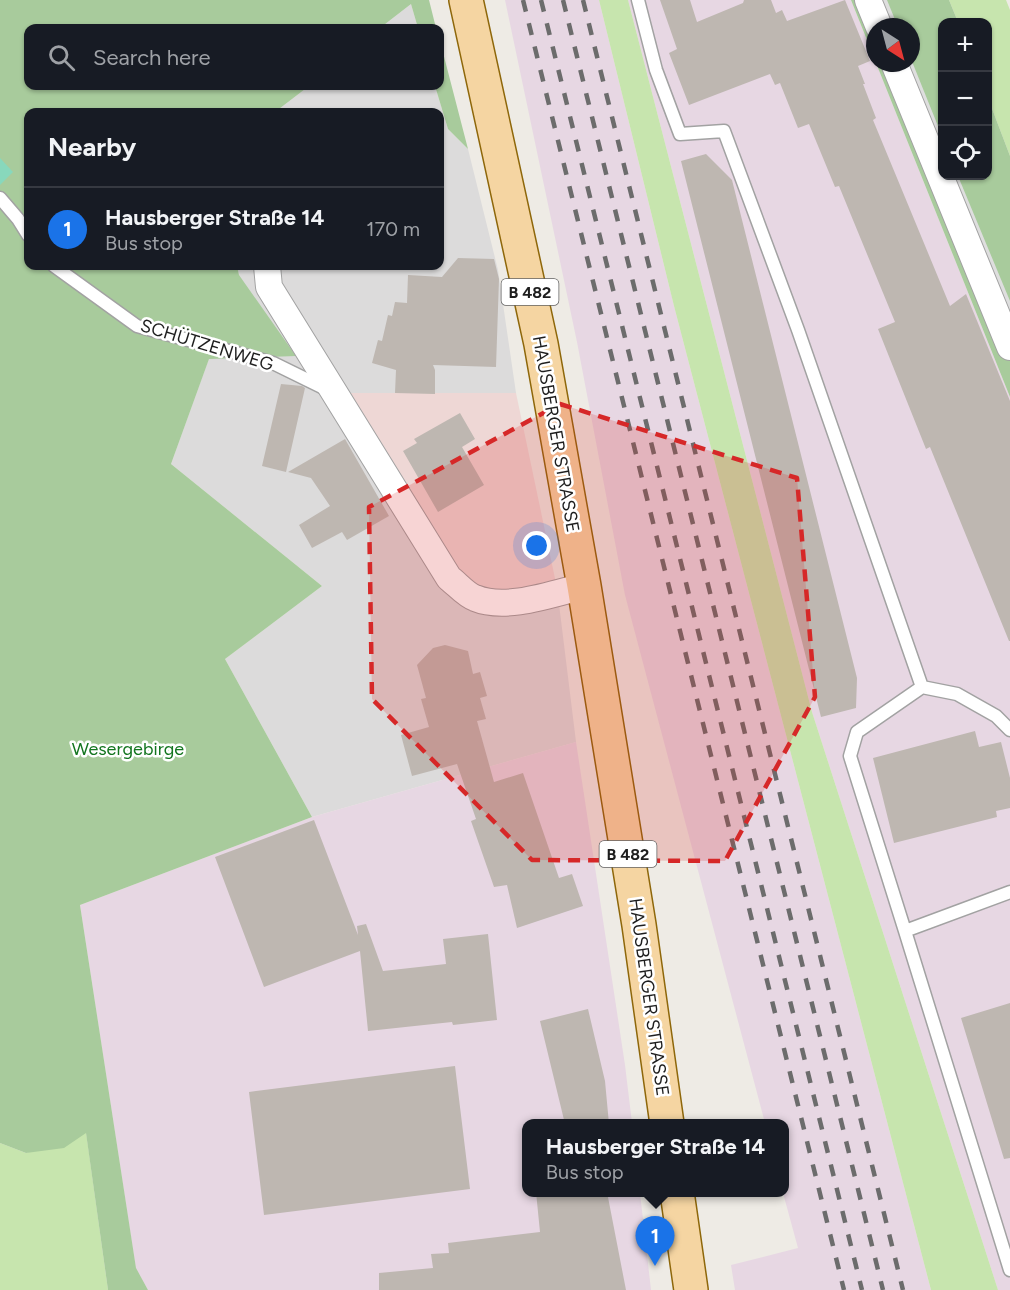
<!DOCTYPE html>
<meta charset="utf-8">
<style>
:root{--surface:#171b24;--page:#20242c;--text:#f1f3f6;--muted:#9ea1a6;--line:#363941;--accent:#1a73e8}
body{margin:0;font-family:Figtree,sans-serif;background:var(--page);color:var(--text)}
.controls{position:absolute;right:18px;top:18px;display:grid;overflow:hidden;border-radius:12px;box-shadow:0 2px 4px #0004}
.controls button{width:54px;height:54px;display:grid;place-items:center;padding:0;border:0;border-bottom:2px solid var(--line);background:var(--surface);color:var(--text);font:30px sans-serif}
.compass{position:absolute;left:866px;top:18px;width:54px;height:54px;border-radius:50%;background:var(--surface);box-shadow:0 2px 4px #0004;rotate:144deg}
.you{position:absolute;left:537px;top:546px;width:21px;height:21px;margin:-15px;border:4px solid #fff;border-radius:50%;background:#1a73e8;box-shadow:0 0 0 9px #1a73e833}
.badge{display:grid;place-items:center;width:39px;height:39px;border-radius:50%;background:var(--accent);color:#fff;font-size:20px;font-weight:700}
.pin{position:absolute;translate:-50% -50px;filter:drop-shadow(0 2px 3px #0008)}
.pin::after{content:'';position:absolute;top:32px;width:21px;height:18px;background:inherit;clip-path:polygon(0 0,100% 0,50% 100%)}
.popup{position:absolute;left:522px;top:1119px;width:267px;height:78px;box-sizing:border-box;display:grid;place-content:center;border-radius:12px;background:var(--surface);filter:drop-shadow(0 2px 4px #0005);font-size:20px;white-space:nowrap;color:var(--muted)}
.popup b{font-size:22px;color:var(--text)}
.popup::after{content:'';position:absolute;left:50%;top:100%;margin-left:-12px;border:12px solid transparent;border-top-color:var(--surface)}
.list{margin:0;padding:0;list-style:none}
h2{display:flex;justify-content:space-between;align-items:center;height:78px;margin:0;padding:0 24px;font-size:26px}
h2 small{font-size:20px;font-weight:400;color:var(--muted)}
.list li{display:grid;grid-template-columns:39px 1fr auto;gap:18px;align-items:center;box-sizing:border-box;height:84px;padding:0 24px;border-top:2px solid var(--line)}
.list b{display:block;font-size:22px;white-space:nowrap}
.list p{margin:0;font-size:20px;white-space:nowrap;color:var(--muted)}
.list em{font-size:20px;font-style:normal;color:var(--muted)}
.icon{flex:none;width:33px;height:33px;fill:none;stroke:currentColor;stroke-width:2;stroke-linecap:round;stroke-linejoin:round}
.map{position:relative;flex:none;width:1010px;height:1290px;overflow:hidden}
.search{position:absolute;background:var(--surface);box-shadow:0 2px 4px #0004;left:24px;top:24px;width:420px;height:66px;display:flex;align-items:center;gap:15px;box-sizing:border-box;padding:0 21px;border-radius:12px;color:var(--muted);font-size:22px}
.panel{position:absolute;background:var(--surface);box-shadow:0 2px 4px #0004;left:24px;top:108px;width:420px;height:162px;border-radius:12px}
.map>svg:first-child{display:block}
.residential{fill:#dcdbdb}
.commercial{fill:#eed7d5}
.industrial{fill:#e7d7e3}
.grass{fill:#c7e5ae}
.forest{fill:#a8cb9c}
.pitch{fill:#88d8bc}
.parking{fill:#dedede}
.building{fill:#beb7b1}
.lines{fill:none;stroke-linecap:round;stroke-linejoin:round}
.lane-casing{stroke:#a2a2a2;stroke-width:15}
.street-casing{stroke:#a2a2a2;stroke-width:28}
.primary-casing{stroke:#8e670a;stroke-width:36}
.lane{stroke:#fff;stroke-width:12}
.street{stroke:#fff;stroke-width:26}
.primary{stroke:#f5d5a2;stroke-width:33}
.rail{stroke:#6c6c6c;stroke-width:4.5;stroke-dasharray:12 12;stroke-linecap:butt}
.marked{fill:#d62828;fill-opacity:0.2;stroke:#d62828;stroke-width:4.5;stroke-dasharray:12 8;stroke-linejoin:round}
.labels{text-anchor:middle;stroke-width:5;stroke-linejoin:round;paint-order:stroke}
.shield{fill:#fff;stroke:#626262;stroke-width:1.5}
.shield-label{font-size:16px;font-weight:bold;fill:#1e1e1e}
.street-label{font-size:18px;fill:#1e1e1e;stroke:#fff}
.park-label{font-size:18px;fill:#13751f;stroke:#fff}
</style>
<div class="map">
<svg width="1010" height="1290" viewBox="0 0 1010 1290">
<rect width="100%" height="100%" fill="#eeebe5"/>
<!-- residential -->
<path class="residential" d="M 411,4 L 418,28 L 380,28 Z
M 309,86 L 435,86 L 448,129 L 468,149 L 498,270 L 516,393 L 339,393 L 557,588 L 576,742 L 312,817 L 225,659 L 322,586 L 171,464 L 239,275 L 237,266 L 440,266 L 440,112 L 275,112 Z"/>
<!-- commercial -->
<path class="commercial" d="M 339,393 L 516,393 L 557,588 L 473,597 Z"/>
<!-- industrial -->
<path class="industrial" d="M 505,0 L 599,0 L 674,306 L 931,1290 L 735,1290 L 731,1265 L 798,1248 L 783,1193 L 784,1124 L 765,1123 L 625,595 L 577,342 Z
M 628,0 L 851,0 L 875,60 L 875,63 L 876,63 L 1010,397 L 1010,1290 L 998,1290 L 812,712 Z
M 576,742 L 625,1065 L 632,1123 L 526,1124 L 526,1192 L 640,1193 L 651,1290 L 148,1290 L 136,1269 L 80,905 L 312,817 Z"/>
<!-- grass -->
<path class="grass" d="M 599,0 L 628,0 L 812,712 L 998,1290 L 931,1290 L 674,306 Z
M 949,0 L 1006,0 L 1010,10 L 1010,156 L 988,98 L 988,22 L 958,22 Z
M 86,1132 L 108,1290 L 0,1290 L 0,1143 L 26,1153 Z"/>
<!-- forest -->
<path class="forest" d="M 0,0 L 429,0 L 436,28 L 418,28 L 411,4 L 380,28 L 28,28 L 28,86 L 309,86 L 275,112 L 28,112 L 28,266 L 237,266 L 239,275 L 296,356 L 209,359 L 171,464 L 322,586 L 225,659 L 312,817 L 80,905 L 136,1268 L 148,1290 L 108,1290 L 86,1133 L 64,1148 L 26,1153 L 0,1143 Z
M 851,0 L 949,0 L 958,22 L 942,22 L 942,176 L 988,176 L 988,98 L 1010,156 L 1010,397 L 876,63 L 911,63 L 911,27 L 875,27 L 875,60 Z
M 440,41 L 468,149 L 448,129 L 435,86 L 440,86 Z"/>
<!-- pitch -->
<path class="pitch" d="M 0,158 L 13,172 L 0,185 Z"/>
<!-- parking -->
<path class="parking" d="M 872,0 L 887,0 L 898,27 L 883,27 Z
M 911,59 L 942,136 L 942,174 L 898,63 L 911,63 Z
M 943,176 L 958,176 L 1010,301 L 1010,341 Z"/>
<!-- building -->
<path class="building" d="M 660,0 L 690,0 L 697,22 L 743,3 L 744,0 L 771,0 L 776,13 L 782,10 L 787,21 L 845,0 L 870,61 L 858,66 L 865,84 L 863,84 L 876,118 L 873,120 L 950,306 L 966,294 L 1010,401 L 1010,641 L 1009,641 L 930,447 L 926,449 L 878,329 L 895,322 L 839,186 L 835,187 L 809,124 L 798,128 L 780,83 L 775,85 L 770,74 L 689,105 L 669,53 L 677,49 Z
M 706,154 L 732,180 L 857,678 L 856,708 L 821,717 L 681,161 Z
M 458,258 L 494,259 L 499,279 L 496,367 L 433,365 L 435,370 L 435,394 L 395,393 L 396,370 L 372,363 L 378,340 L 382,341 L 388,315 L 392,316 L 395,302 L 407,303 L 408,275 L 442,277 Z
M 281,384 L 302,386 L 305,388 L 286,472 L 262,466 Z
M 460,413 L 475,439 L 462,447 L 484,485 L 438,512 L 403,451 L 417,443 L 414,439 Z
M 345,439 L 389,516 L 347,540 L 342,532 L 312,548 L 299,525 L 330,506 L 311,478 L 288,472 Z
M 445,645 L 468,651 L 473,674 L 480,672 L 487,696 L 480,698 L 486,719 L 477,721 L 494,782 L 523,773 L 559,878 L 572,874 L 583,906 L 517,928 L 507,885 L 494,887 L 471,821 L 476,819 L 457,764 L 412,776 L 401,735 L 429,727 L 421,699 L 426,698 L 417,665 L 433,648 Z
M 975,731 L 979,747 L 1001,742 L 1010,778 L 1010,808 L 996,811 L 997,817 L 894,843 L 873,758 Z
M 314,820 L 358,935 L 357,926 L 366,924 L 383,971 L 446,964 L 443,939 L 488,934 L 497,1020 L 453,1025 L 452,1022 L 368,1031 L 360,951 L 264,987 L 215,857 Z
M 1010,1003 L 1010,1158 L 1004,1159 L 961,1018 Z
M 588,1009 L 605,1081 L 609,1124 L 565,1124 L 540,1021 Z
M 455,1066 L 470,1189 L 264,1215 L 249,1092 Z
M 536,1192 L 607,1192 L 626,1290 L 379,1290 L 379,1273 L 433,1268 L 431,1254 L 449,1253 L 448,1243 L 540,1232 Z"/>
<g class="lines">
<defs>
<path id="lane" d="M 638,0 L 656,70 L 680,134 L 724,131 L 798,330 L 922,687
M 0,198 L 18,219 L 28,235
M 54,266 L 137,326 L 273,363 L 328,390
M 1010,730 L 996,716 L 957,694 L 922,687 L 857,732 L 850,756 L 905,931 L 1010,892
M 905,931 L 1010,1270"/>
<path id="street" d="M 868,0 L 879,27
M 894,63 L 1010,347
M 267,266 L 269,287 L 449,578 C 457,584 466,595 475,598 C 506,611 552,594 584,586"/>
<path id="primary" d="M 466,0 L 541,344 L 584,586 L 639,925 L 667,1124
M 677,1192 L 691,1290"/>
</defs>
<!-- lane casing -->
<use href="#lane" class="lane-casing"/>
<!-- street casing -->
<use href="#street" class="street-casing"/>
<!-- primary casing -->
<use href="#primary" class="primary-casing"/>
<!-- lane -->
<use href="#lane" class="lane"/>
<!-- street -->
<use href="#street" class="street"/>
<!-- primary -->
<use href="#primary" class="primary"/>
<!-- rail -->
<path class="rail" d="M 523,0 L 844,1290
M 541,0 L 862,1290
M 563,0 L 883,1290
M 583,0 L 903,1290"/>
</g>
<!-- marked area -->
<path class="marked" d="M 560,404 L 797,478 L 815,697 L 725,861 L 532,860 L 372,699 L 369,507 Z"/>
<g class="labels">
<!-- shield labels -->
<g class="shield">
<rect x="501.5" y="279" width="57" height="26" rx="4.5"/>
<rect x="599.5" y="841" width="57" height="26" rx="4.5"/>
</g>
<g class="shield-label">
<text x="530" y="298">B 482</text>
<text x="628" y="860">B 482</text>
</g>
<!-- street labels -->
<g class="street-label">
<text transform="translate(207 345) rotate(17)" y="6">SCHÜTZENWEG</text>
<text transform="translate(556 434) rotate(80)" y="6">HAUSBERGER STRASSE</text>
<text transform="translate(649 997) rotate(82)" y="6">HAUSBERGER STRASSE</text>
</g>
<!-- park labels -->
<g class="park-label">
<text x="128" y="755">Wesergebirge</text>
</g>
</g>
</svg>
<div class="controls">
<button>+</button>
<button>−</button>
<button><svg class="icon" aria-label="locate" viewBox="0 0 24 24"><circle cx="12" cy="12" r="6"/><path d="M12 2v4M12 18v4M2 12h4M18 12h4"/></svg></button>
</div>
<svg class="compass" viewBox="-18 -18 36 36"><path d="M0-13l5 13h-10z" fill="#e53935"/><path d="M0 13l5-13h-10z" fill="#9ea1a6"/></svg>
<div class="you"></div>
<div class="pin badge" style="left:655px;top:1266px">1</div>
<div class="popup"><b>Hausberger Straße 14</b>Bus stop</div>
<div class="search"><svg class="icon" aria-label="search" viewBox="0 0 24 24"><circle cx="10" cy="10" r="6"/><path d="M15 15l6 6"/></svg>Search here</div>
<section class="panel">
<h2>Nearby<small></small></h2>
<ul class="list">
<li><span class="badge">1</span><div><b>Hausberger Straße 14</b><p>Bus stop</p></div><em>170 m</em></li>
</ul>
</section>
</div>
